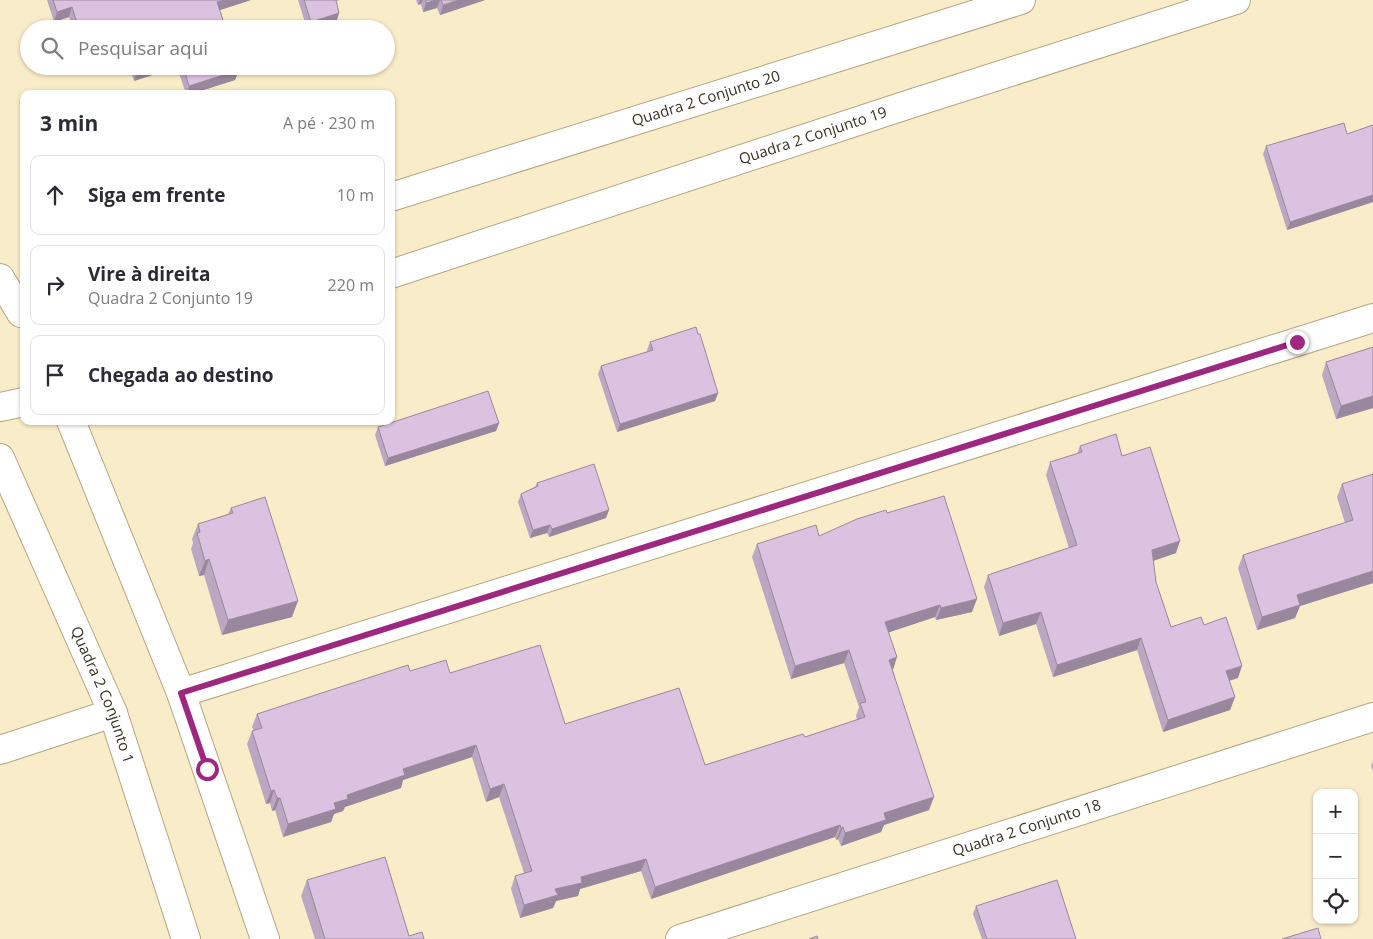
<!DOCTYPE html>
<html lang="pt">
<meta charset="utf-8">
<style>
:root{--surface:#fff;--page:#f7f7f7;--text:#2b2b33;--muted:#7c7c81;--line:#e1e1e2}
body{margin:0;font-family:"Open Sans",sans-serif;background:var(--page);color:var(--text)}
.controls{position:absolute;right:15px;bottom:15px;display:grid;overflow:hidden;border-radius:10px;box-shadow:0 1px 4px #0004}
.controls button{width:45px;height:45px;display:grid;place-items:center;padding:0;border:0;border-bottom:1px solid var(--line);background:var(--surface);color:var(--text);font:25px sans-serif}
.stop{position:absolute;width:15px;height:15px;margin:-11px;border:4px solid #9e277f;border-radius:50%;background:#fff}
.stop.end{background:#9e277f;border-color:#fff;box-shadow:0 1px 5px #0008}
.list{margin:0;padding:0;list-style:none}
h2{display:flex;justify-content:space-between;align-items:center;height:65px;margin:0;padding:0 20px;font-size:21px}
h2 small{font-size:16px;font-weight:400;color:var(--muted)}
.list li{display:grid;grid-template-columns:32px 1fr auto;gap:15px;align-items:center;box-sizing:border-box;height:80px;margin:0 10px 10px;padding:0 10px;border:1px solid var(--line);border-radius:10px}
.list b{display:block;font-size:19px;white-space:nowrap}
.list p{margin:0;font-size:16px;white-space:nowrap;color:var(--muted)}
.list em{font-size:16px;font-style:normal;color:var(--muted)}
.icon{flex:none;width:28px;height:28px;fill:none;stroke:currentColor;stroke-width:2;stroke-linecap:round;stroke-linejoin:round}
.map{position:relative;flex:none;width:1373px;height:939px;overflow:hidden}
.search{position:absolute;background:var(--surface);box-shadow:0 1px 4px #0004;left:20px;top:20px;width:375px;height:55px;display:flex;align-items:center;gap:12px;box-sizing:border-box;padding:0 18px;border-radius:28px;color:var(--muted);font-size:19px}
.panel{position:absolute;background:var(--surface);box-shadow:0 1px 4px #0004;left:20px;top:90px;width:375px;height:335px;border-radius:10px}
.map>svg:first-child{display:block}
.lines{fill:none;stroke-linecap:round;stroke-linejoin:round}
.street-casing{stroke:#b1a583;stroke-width:30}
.street{stroke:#fff;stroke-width:28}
.wall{fill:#bba7c1}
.shaded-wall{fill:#99889d}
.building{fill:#dac2e0;stroke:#99889d}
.route{stroke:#9e277f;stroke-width:6}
.labels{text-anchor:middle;stroke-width:4;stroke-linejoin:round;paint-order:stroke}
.street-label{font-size:15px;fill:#363123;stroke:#fff}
</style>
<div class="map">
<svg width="1373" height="939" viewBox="0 0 1373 939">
<rect width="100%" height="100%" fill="#f9ecc8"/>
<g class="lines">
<defs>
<g id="street">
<path id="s1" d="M 391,197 L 1021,0"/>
<path id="s2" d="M 391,274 L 913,103 L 1236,0"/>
<path d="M 0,278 L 21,313 L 24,312"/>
<path d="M 0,407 L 24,402"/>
<path d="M 71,421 L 181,693 L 265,939"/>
<path id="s3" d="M 0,458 L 113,713 L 186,939"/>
<path d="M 181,693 L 1373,318"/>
<path d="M 0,750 L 113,713"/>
<path id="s4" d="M 680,939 L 1373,717"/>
</g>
</defs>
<!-- street casing -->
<use href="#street" class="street-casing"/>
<!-- street -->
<use href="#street" class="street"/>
</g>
<!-- wall -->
<path class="wall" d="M 47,0 L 251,0 L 220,10 L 226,29 L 73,29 L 69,17 L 54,22 Z
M 298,0 L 341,0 L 336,1 L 339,13 L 336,23 L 316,29 L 307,29 Z
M 416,0 L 485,0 L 440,15 L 437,8 L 423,12 L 421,4 L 418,5 Z
M 85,66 L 110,66 L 87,74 Z
M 129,66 L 238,66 L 239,70 L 235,80 L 191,94 L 186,94 L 177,67 L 134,81 Z
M 1373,125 L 1373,202 L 1287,230 L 1263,154 L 1266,146 L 1347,134 Z
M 650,342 L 718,393 L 715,401 L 617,432 L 598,374 L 601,366 L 648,352 L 647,350 Z
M 1373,347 L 1373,408 L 1336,419 L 1322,375 L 1326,362 Z
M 499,423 L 496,431 L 385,466 L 375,435 L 378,427 Z
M 1080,446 L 1122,456 L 1176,553 L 1153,561 L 1156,582 L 1171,627 L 1204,625 L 1238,678 L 1229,681 L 1235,697 L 1230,710 L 1163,732 L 1137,650 L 1053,677 L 1036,624 L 999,636 L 984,587 L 988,575 L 1069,548 L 1046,475 L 1050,462 L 1077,454 Z
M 537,483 L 606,518 L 549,537 L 547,533 L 530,538 L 518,502 L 521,494 L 535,487 Z
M 1342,484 L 1373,583 L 1300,606 L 1295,618 L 1257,630 L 1238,568 L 1243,555 L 1345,523 L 1337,497 Z
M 231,508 L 292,617 L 222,635 L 204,575 L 199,576 L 191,549 L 193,543 L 192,539 L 198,524 L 228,514 Z
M 887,513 L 972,612 L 936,620 L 935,617 L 889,632 L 893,670 L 929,810 L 884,825 L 881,832 L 841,846 L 838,839 L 836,840 L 835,837 L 651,899 L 641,871 L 580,889 L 578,896 L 556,901 L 553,908 L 520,918 L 511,889 L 515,876 L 524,873 L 499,797 L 486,802 L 472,757 L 403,780 L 401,788 L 345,807 L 343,811 L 334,814 L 331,822 L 283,837 L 275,810 L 272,811 L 270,803 L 266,804 L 247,744 L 252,731 L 254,731 L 252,727 L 257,714 L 410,671 L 450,673 L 565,724 L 705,765 L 805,737 L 857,720 L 856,716 L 859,707 L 844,663 L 791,679 L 752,557 L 757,544 L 819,536 Z
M 1373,761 L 1373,771 L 1371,766 Z
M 307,880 L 409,936 L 424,939 L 315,939 L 301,896 Z
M 976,906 L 1076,939 L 982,939 L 973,914 Z"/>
<!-- shaded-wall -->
<path class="shaded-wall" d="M 225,0 L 251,0 L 214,12 L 217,2 Z
M 420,0 L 423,0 L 421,4 L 418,5 Z
M 436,0 L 440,0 L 437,8 L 423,12 L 426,3 Z
M 459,0 L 485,0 L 440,15 L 443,5 Z
M 72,7 L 69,17 L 54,22 L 57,12 Z
M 339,13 L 336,23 L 316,29 L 308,29 L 311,22 Z
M 90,66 L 110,66 L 87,74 Z
M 154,66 L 177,66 L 177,67 L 134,81 L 137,72 Z
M 239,70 L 235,80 L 191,94 L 187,94 L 189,86 Z
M 1373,195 L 1373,202 L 1287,230 L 1290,222 Z
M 718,393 L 715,401 L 617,432 L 620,424 Z
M 1373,396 L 1373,408 L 1336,419 L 1341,406 Z
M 499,423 L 496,431 L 385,466 L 388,458 Z
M 609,510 L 606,518 L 549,537 L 552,529 Z
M 550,525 L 547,533 L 530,538 L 533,530 Z
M 1180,541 L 1176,553 L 1147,563 L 1152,550 Z
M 209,559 L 204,575 L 199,576 L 205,561 Z
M 1373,571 L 1373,583 L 1300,606 L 1295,618 L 1257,630 L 1262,617 L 1297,595 Z
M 977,599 L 972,612 L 936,620 L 941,608 Z
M 298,601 L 292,617 L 222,635 L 228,620 Z
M 940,605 L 935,617 L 881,635 L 885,622 Z
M 1041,612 L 1036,624 L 999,636 L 1003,623 Z
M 1141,638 L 1137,650 L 1053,677 L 1057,665 Z
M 849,650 L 844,663 L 791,679 L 795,666 Z
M 897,657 L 893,670 L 889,660 Z
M 1242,666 L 1238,678 L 1221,683 L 1226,671 Z
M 1235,697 L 1230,710 L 1163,732 L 1168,720 Z
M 476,745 L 472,757 L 403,780 L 401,788 L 345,807 L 343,811 L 334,814 L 331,822 L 283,837 L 288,824 L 334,803 L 347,795 L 403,769 Z
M 504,784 L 499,797 L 486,802 L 490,789 Z
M 274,790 L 270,803 L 266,804 L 271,791 Z
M 934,797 L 929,810 L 884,825 L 881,832 L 841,846 L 845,833 L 884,813 Z
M 277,798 L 280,798 L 275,810 L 272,811 Z
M 840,825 L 835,837 L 651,899 L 655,887 Z
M 843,827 L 838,839 L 836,840 L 841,828 Z
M 646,859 L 641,871 L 580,889 L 578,896 L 556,901 L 553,908 L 520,918 L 524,905 L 555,889 L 581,877 Z"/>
<!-- building -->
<path class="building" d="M 53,0 L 225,0 L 217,2 L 226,29 L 79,29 L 72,7 L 57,12 Z
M 304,0 L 336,0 L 339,13 L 311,22 Z
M 426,0 L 436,0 L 426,3 Z
M 441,0 L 459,0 L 443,5 Z
M 136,66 L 154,66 L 137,72 Z
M 183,66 L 238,66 L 239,70 L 189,86 Z
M 1344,123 L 1347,134 L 1373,125 L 1373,195 L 1290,222 L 1266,146 Z
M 696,327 L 698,334 L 700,334 L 718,393 L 620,424 L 601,366 L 653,350 L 650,342 Z
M 1373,347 L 1373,396 L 1341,406 L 1326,362 Z
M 488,391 L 499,423 L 388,458 L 378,427 Z
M 1116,434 L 1122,456 L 1150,447 L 1180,541 L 1152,550 L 1156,582 L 1171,627 L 1201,617 L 1204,625 L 1226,617 L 1242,666 L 1226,671 L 1235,697 L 1168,720 L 1141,638 L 1057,665 L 1041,612 L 1003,623 L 988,575 L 1077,545 L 1050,462 L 1082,452 L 1080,446 Z
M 594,464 L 609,510 L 552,529 L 550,525 L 533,530 L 521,494 L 538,486 L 537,483 Z
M 1373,474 L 1373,571 L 1297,595 L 1300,605 L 1262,617 L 1243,555 L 1353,520 L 1342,484 Z
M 944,496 L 977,599 L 941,608 L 940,605 L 885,622 L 897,657 L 889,660 L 934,797 L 884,813 L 886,820 L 845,833 L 843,827 L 841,828 L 840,825 L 655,887 L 646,859 L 581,877 L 582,883 L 555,889 L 558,895 L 524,905 L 515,876 L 532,871 L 504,784 L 490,789 L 476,745 L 403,769 L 405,775 L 347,795 L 348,799 L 334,803 L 336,809 L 288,824 L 280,798 L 277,798 L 274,790 L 271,791 L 252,731 L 262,728 L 257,714 L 408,665 L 410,671 L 446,660 L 450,673 L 540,645 L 565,724 L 679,688 L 705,765 L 803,734 L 805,737 L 865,717 L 860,703 L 866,702 L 849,650 L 795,666 L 757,544 L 816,525 L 819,536 L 857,519 L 886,510 L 887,513 Z
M 265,497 L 298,601 L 228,620 L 209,559 L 205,561 L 197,533 L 200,532 L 198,524 L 233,513 L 231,508 Z
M 385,857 L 409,936 L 422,932 L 424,939 L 325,939 L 307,880 Z
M 1057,880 L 1076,939 L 987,939 L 976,906 Z
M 1318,928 L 1321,939 L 1282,939 Z
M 817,936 L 818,939 L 809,939 Z"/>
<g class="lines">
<!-- route -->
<path class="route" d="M 207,769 L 181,693 L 1297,342"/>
</g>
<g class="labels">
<!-- street labels -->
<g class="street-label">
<text dy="5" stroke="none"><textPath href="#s1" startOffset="330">Quadra 2 Conjunto 20</textPath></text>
<text dy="5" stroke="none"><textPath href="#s2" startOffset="444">Quadra 2 Conjunto 19</textPath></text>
<text dy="5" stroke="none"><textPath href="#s3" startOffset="258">Quadra 2 Conjunto 1</textPath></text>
<text dy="5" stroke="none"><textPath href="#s4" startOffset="364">Quadra 2 Conjunto 18</textPath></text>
</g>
</g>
</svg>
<div class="controls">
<button>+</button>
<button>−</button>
<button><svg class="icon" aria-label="locate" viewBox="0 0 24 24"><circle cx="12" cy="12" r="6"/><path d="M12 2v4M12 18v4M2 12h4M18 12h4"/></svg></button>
</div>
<div class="stop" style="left:207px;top:769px"></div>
<div class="stop end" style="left:1297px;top:342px"></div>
<div class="search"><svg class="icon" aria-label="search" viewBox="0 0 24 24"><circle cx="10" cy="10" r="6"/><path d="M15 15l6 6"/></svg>Pesquisar aqui</div>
<section class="panel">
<h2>3 min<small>A pé · 230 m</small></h2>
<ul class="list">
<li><svg class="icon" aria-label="ahead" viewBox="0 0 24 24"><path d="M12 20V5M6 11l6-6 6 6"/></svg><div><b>Siga em frente</b></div><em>10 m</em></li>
<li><svg class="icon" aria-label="right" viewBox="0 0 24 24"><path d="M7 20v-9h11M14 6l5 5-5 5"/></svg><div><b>Vire à direita</b><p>Quadra 2 Conjunto 19</p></div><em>220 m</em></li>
<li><svg class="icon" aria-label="arrive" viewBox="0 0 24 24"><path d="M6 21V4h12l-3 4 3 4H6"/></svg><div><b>Chegada ao destino</b></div></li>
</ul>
</section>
</div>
